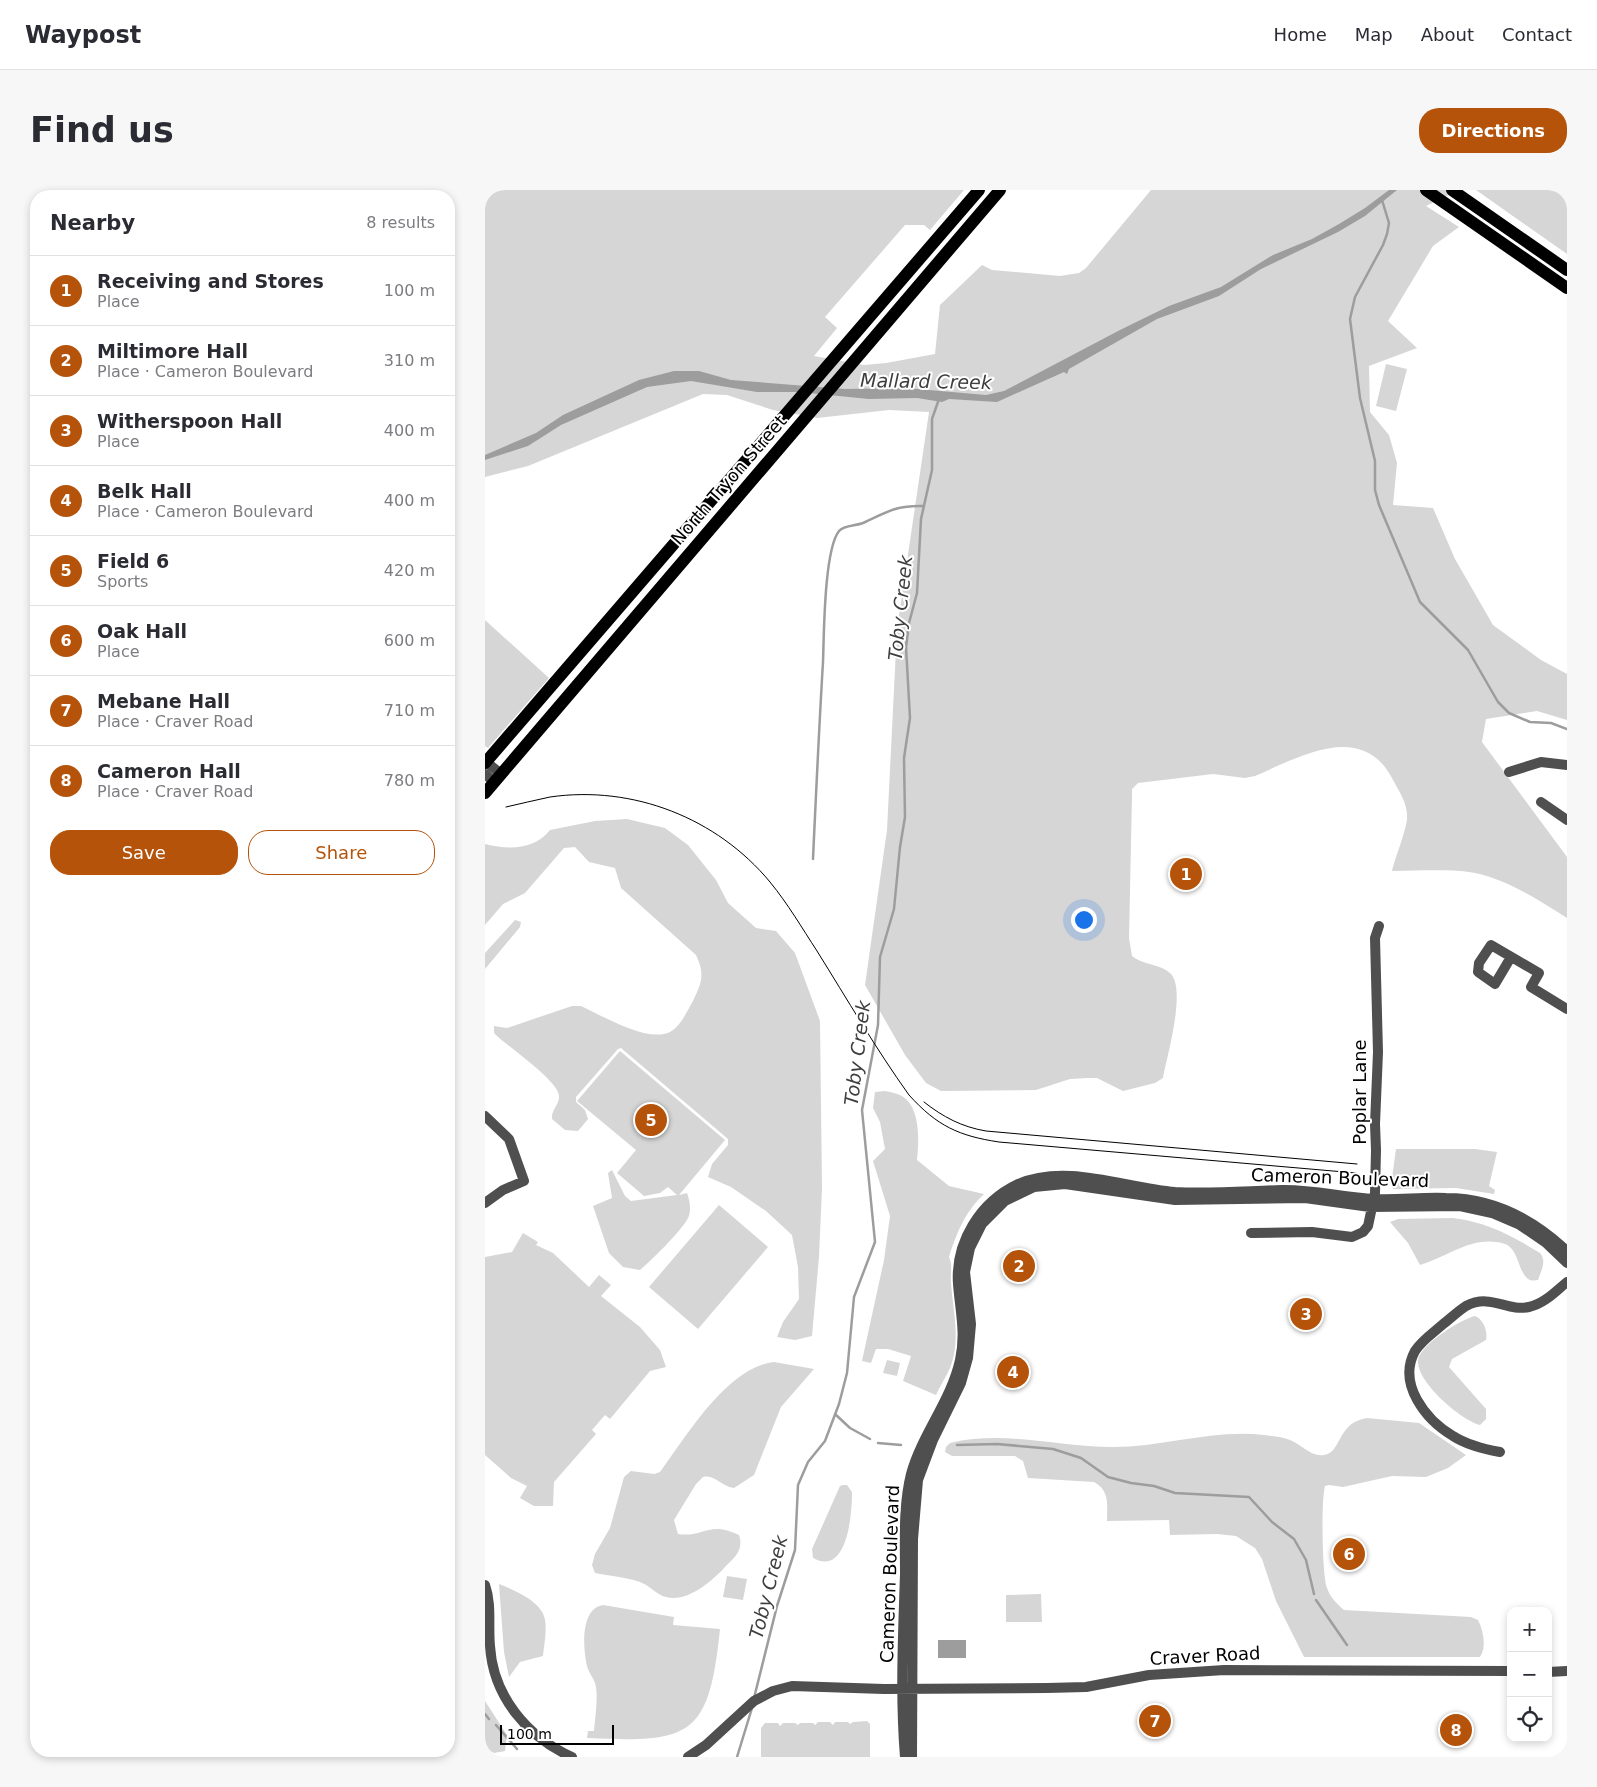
<!DOCTYPE html>
<meta charset="utf-8">
<style>
:root{--surface:#fff;--page:#f7f7f7;--text:#2b2b33;--muted:#7c7c81;--line:#e1e1e2;--accent:#b45309}
body{margin:0;font-family:"DejaVu Sans",sans-serif;background:var(--page);color:var(--text)}
.controls{position:absolute;right:15px;bottom:15px;display:grid;overflow:hidden;border-radius:10px;box-shadow:0 2px 8px #0003}
.controls button{width:45px;height:45px;display:grid;place-items:center;padding:0;border:0;border-bottom:1px solid var(--line);background:var(--surface);color:var(--text);font:25px sans-serif}
.scale{position:absolute;left:15px;bottom:12px;width:114px;box-sizing:border-box;padding-left:5px;border:2px solid #000;border-top:0;font-size:14px;line-height:18px;white-space:nowrap;color:#000;-webkit-text-stroke:4px #fff;paint-order:stroke}
.you{position:absolute;left:598px;top:729px;width:18px;height:18px;margin:-12px;border:4px solid #fff;border-radius:50%;background:#1a73e8;box-shadow:0 0 0 8px #1a73e833}
.badge{display:grid;place-items:center;width:32px;height:32px;border-radius:50%;background:var(--accent);color:#fff;font-size:16px;font-weight:700}
.pin{position:absolute;translate:-50% -50%;border:2px solid #fff;box-shadow:0 1px 5px #0006}
.list{margin:0;padding:0;list-style:none}
h2{display:flex;justify-content:space-between;align-items:center;height:65px;margin:0;padding:0 20px;font-size:21px}
h2 small{font-size:16px;font-weight:400;color:var(--muted)}
.list li{display:grid;grid-template-columns:32px 1fr auto;gap:15px;align-items:center;box-sizing:border-box;height:70px;padding:0 20px;border-top:1px solid var(--line)}
.list b{display:block;font-size:19px;white-space:nowrap}
.list p{margin:0;font-size:16px;white-space:nowrap;color:var(--muted)}
.list em{font-size:16px;font-style:normal;color:var(--muted)}
.actions{display:flex;gap:10px;padding:15px 20px}
.actions a{flex:1;padding:11px 0;border:1px solid var(--accent);border-radius:20px;text-align:center;font-size:18px;color:var(--accent)}
.actions .main{background:var(--accent);color:#fff}
.icon{flex:none;width:28px;height:28px;fill:none;stroke:currentColor;stroke-width:2;stroke-linecap:round;stroke-linejoin:round}
.map{position:relative;flex:none;width:1082px;height:1567px;overflow:hidden;border-radius:20px}
header{display:flex;align-items:center;gap:30px;box-sizing:border-box;height:70px;padding:0 25px;background:var(--surface);border-bottom:1px solid var(--line)}
header strong{font-size:24px}
nav{display:flex;gap:28px;margin-inline-start:auto;font-size:18px}
.intro{display:flex;align-items:center;justify-content:space-between;box-sizing:border-box;height:120px;padding:0 30px}
h1{margin:0;font-size:35px}
.button{padding:12px 22px;border-radius:20px;background:var(--accent);color:#fff;font-size:18px;font-weight:700}
main{display:flex;gap:30px;padding:0 30px}
aside{flex:1;background:var(--surface);border-radius:20px;box-shadow:0 2px 8px #0003}
.map>svg:first-child{display:block}
.green{fill:#d6d6d6}
.water{fill:#9d9d9d}
.lines{fill:none;stroke-linecap:round;stroke-linejoin:round}
.stream{stroke:#9d9d9d;stroke-width:2.5}
.minor{stroke:#4f4f4f;stroke-width:10}
.major{stroke:#000;stroke-width:12}
.tram{stroke:#000;stroke-width:1}
.labels{text-anchor:middle;stroke-width:4;stroke-linejoin:round;paint-order:stroke}
.street-label{font-size:18px;fill:#000;stroke:#fff}
.water-label{font-size:19px;font-style:italic;fill:#3e3e3e;stroke:#fff}
</style>
<header>
<strong>Waypost</strong>
<nav><a>Home</a><a>Map</a><a>About</a><a>Contact</a></nav>
</header>
<div class="intro"><h1>Find us</h1><a class="button">Directions</a></div>
<main>
<aside>
<h2>Nearby<small>8 results</small></h2>
<ul class="list">
<li><span class="badge">1</span><div><b>Receiving and Stores</b><p>Place</p></div><em>100 m</em></li>
<li><span class="badge">2</span><div><b>Miltimore Hall</b><p>Place · Cameron Boulevard</p></div><em>310 m</em></li>
<li><span class="badge">3</span><div><b>Witherspoon Hall</b><p>Place</p></div><em>400 m</em></li>
<li><span class="badge">4</span><div><b>Belk Hall</b><p>Place · Cameron Boulevard</p></div><em>400 m</em></li>
<li><span class="badge">5</span><div><b>Field 6</b><p>Sports</p></div><em>420 m</em></li>
<li><span class="badge">6</span><div><b>Oak Hall</b><p>Place</p></div><em>600 m</em></li>
<li><span class="badge">7</span><div><b>Mebane Hall</b><p>Place · Craver Road</p></div><em>710 m</em></li>
<li><span class="badge">8</span><div><b>Cameron Hall</b><p>Place · Craver Road</p></div><em>780 m</em></li>
</ul>
<div class="actions"><a class="main">Save</a><a>Share</a></div>
</aside>
<div class="map">
<svg width="1082" height="1567" viewBox="0 0 1082 1567">
<rect width="100%" height="100%" fill="#fff"/>
<!-- green -->
<path class="green" d="M 0,0 L 479,0 L 445,40 L 439,35 L 420,35 L 340,127 L 352,138 L 329,166 L 379,175 L 401,173 L 450,164 L 455,115 L 497,75 L 507,80 L 575,86 L 594,83 L 601,78 L 666,0 L 974,0 L 941,16 L 974,37 L 948,56 L 903,131 L 932,158 L 884,176 L 885,222 L 904,245 L 912,273 L 908,315 L 948,318 L 970,369 L 1008,435 L 1056,470 L 1082,484 L 1082,530 L 1052,521 L 1001,529 L 997,552 L 1082,667 L 1082,728 C 1053,710 1019,687 984,682 C 959,679 932,681 907,681 C 910,668 921,641 922,629 C 923,614 915,603 908,590 C 878,530 816,566 770,586 L 760,588 L 728,584 L 653,593 L 647,599 L 647,605 L 644,748 L 647,766 C 658,775 675,774 685,783 C 702,798 682,866 678,888 L 670,893 L 638,901 L 612,888 L 603,888 L 585,889 L 551,900 L 456,901 L 441,893 L 420,865 L 380,795 L 402,640 L 412,439 L 444,222 L 404,220 L 332,228 L 288,220 L 242,205 L 218,204 L 43,276 L 0,287 Z
M 991,0 L 1082,0 L 1082,64 Z
M 901,174 L 922,179 L 911,221 L 891,216 Z
M 0,430 L 64,488 L 3,558 L 0,556 Z
M 142,629 L 180,638 L 203,655 L 231,690 L 243,713 L 271,738 L 291,741 L 310,763 L 335,831 L 337,998 L 334,1067 L 327,1146 L 310,1150 L 292,1147 L 298,1132 L 314,1109 L 313,1077 L 307,1045 L 281,1021 L 246,997 L 223,987 L 227,974 L 243,955 L 243,949 L 136,858 L 133,859 L 91,907 L 91,912 L 100,920 L 103,929 L 93,941 L 80,940 L 67,929 C 66,920 74,915 74,907 C 76,892 20,855 9,843 L 9,836 L 22,838 L 87,816 L 96,816 C 118,826 162,853 185,842 C 196,836 202,821 208,811 C 217,792 220,784 211,765 L 136,698 L 130,678 L 104,672 L 90,657 L 79,658 L 40,703 L 18,714 L 0,735 L 0,654 C 24,660 49,660 65,640 L 110,631 Z
M 30,730 L 36,732 L 35,737 L 0,779 L 0,763 Z
M 135,861 L 240,950 L 194,1005 L 202,1003 C 205,1011 207,1022 202,1030 C 193,1044 168,1069 155,1080 L 138,1077 L 124,1063 L 108,1016 L 127,1008 L 123,983 L 127,980 L 140,1006 L 146,1011 L 192,1005 L 183,997 L 175,1003 L 159,1006 L 132,983 L 151,960 L 92,911 Z
M 400,901 C 405,902 411,903 415,905 C 436,915 434,951 432,970 L 464,996 L 499,1004 C 480,1022 472,1042 464,1067 C 468,1076 465,1084 466,1093 C 468,1121 476,1151 465,1178 C 461,1187 455,1196 451,1205 L 418,1191 L 426,1166 L 403,1159 L 391,1159 L 386,1173 L 377,1171 L 399,1070 L 405,1026 L 388,971 L 400,959 L 395,932 L 388,918 L 390,902 Z
M 911,959 L 990,959 L 1012,962 L 1004,996 L 1010,1000 L 1009,1004 L 971,998 L 908,999 L 906,995 Z
M 234,1015 L 283,1057 L 213,1139 L 164,1097 Z
M 968,1028 C 1001,1032 1026,1045 1055,1063 C 1062,1071 1056,1081 1053,1090 C 1032,1095 1037,1060 1020,1054 C 988,1044 963,1067 935,1075 L 923,1053 L 905,1032 L 913,1029 Z
M 38,1043 L 53,1052 L 51,1055 L 68,1063 L 104,1097 L 114,1085 L 126,1095 L 116,1106 L 155,1137 L 175,1160 L 181,1177 L 165,1181 L 125,1229 L 120,1225 L 107,1240 L 111,1244 L 69,1292 L 68,1316 L 49,1316 L 35,1308 L 42,1296 L 26,1288 L 0,1265 L 0,1067 L 27,1062 Z
M 990,1126 C 998,1129 1003,1141 1001,1150 L 967,1169 L 964,1177 L 1001,1219 L 1001,1229 L 995,1235 C 976,1230 931,1192 933,1170 C 935,1155 976,1129 990,1126 Z
M 402,1170 L 415,1173 L 412,1186 L 398,1183 Z
M 289,1172 L 329,1179 L 296,1217 L 269,1285 L 249,1298 C 237,1297 230,1284 218,1287 L 211,1294 L 189,1330 L 193,1344 C 219,1348 223,1330 254,1345 C 259,1360 250,1367 240,1377 C 227,1391 202,1413 181,1407 C 172,1405 164,1395 155,1392 C 141,1387 124,1386 110,1383 L 107,1375 L 110,1364 L 125,1338 L 139,1287 L 146,1281 L 169,1284 L 175,1282 C 201,1247 242,1177 289,1172 Z
M 882,1228 L 934,1233 L 981,1265 L 963,1278 L 941,1287 L 907,1286 L 858,1297 L 844,1295 L 840,1296 C 836,1310 837,1385 842,1398 C 845,1407 852,1414 859,1420 L 986,1427 L 993,1430 C 998,1440 1002,1457 995,1467 L 819,1467 L 791,1411 L 777,1369 L 770,1358 L 751,1346 L 732,1344 L 685,1345 L 684,1330 L 622,1331 C 622,1314 625,1301 609,1292 L 543,1288 L 538,1271 L 530,1266 L 467,1266 L 460,1262 L 461,1257 L 465,1253 C 521,1240 572,1257 628,1257 C 679,1257 729,1239 779,1245 C 788,1246 798,1247 805,1250 C 817,1255 826,1267 839,1265 C 857,1263 851,1233 882,1228 Z
M 358,1295 L 362,1295 L 367,1302 C 367,1323 363,1387 328,1368 L 327,1359 L 355,1296 Z
M 242,1386 L 262,1389 L 258,1410 L 238,1407 Z
M 14,1394 C 29,1400 58,1412 60,1430 C 62,1441 59,1455 58,1466 L 35,1472 L 24,1487 L 19,1462 Z
M 556,1404 L 557,1432 L 521,1432 L 521,1405 Z
M 118,1415 L 189,1427 L 188,1435 L 235,1439 C 224,1547 206,1553 102,1548 L 103,1541 L 109,1541 C 110,1527 113,1511 111,1497 C 110,1489 104,1484 102,1476 C 98,1458 95,1419 118,1415 Z
M 0,1511 L 22,1545 L 20,1561 L 9,1563 L 0,1558 Z
M 382,1531 L 385,1534 L 385,1567 L 276,1567 L 276,1538 L 280,1533 L 293,1533 L 295,1536 L 298,1533 L 310,1533 L 313,1535 L 315,1533 L 328,1533 L 330,1535 L 333,1532 L 345,1532 L 348,1535 L 350,1532 L 363,1532 L 365,1534 L 368,1532 Z"/>
<!-- water -->
<path class="water" d="M 904,0 L 912,0 L 880,26 L 853,42 L 776,79 L 734,106 L 672,129 L 584,179 L 582,184 L 579,182 L 512,212 L 464,209 L 457,212 L 432,208 L 384,209 L 314,202 L 272,202 L 206,191 L 162,197 L 76,235 L 43,256 L 0,270 L 0,265 L 51,243 L 78,225 L 154,190 L 189,181 L 214,181 L 246,190 L 360,199 L 421,198 L 501,205 L 519,201 L 635,140 L 684,116 L 736,97 L 788,65 L 827,49 L 854,34 L 880,18 Z
M 453,1450 L 481,1450 L 481,1468 L 453,1468 Z"/>
<g class="lines">
<!-- stream -->
<path class="stream" d="M 897,10 L 904,33 L 902,44 L 898,55 L 870,107 L 865,129 L 875,208 L 890,271 L 890,300 L 894,315 L 935,412 L 983,460 L 1013,512 L 1024,523 L 1045,532 L 1066,533 L 1082,539
M 328,669 C 331,604 334,538 338,472 C 339,446 339,360 354,341 C 359,335 371,336 378,333 C 402,322 411,315 439,316
M 350,1224 L 365,1238 L 385,1249
M 393,1253 L 416,1255
M 472,1255 L 512,1254 L 568,1259 L 596,1268 L 623,1287 L 646,1293 L 669,1296 L 690,1303 L 764,1307 L 787,1332 L 809,1349 L 821,1370 L 829,1404
M 831,1410 L 862,1455
M 269,1508 L 292,1416 L 310,1360 L 313,1295 L 323,1272 L 340,1251 L 354,1214 L 362,1183 L 369,1107 L 390,1052 L 377,920 L 393,835 L 395,767 L 409,719 L 415,657 L 420,627 L 419,568 L 425,528 L 421,457 L 424,433 L 432,403 L 436,329 L 447,280 L 447,229 L 454,209
M 0,1524 L 4,1529
M 11,1535 L 32,1559
M 252,1567 L 267,1518"/>
<!-- minor -->
<path class="minor" d="M 0,571 L 16,584
M 1024,582 L 1056,572 L 1082,575
M 0,584 L 9,592
M 1056,612 L 1082,630
M 1026,767 L 1010,794 L 993,782 L 994,773 L 1006,755 L 1054,783 L 1046,797 L 1082,819
M 0,926 L 24,949 L 39,991 L 18,1000 L 0,1013
M 766,1043 L 827,1042 L 867,1047 L 878,1042 L 883,1036 L 890,1003 L 891,960 L 890,934 L 893,862 L 890,748 L 894,736
M 1015,1262 C 998,1259 982,1255 968,1246 C 941,1230 912,1194 930,1161 C 937,1150 948,1143 957,1135 C 965,1129 973,1121 981,1116 C 1006,1103 1022,1122 1044,1117 C 1059,1114 1071,1101 1082,1092
M 0,1395 C 7,1415 3,1435 5,1456 C 8,1506 42,1547 87,1567
M 1063,1482 L 1082,1481
M 203,1567 L 221,1555 L 269,1511 L 288,1501 L 307,1496 L 399,1499 L 562,1498 L 601,1497 L 664,1485 L 739,1480 L 1026,1481
M 420,1567 C 415,1506 418,1445 420,1384 C 420,1351 418,1316 426,1284 C 437,1244 466,1211 475,1170 C 481,1143 475,1121 473,1094 C 470,1052 495,1012 533,994 C 582,973 640,998 690,1002 C 725,1004 761,1001 796,1000 C 829,999 858,1008 890,1009 C 914,1010 937,1007 961,1008 C 1009,1008 1048,1029 1082,1061
M 427,1567 L 428,1349 L 433,1290 L 448,1250 L 476,1193 L 483,1168 L 486,1134 L 480,1082 L 485,1058 L 497,1034 L 520,1011 L 549,997 L 580,994 L 690,1010 L 820,1008 L 885,1017 L 975,1016 L 1007,1023 L 1035,1035 L 1060,1052 L 1082,1073"/>
<!-- major -->
<path class="major" d="M 941,0 L 1082,98
M 967,0 L 1082,80
M 0,573 L 494,0
M 0,603 L 515,0"/>
<!-- tram -->
<path class="tram" d="M 21,617 C 35,614 50,610 65,607 C 148,595 232,628 285,692 C 303,714 317,738 332,761 C 362,809 391,859 424,905 C 452,936 474,946 514,952 L 871,983
M 439,912 C 458,927 477,937 501,941 L 872,974"/>
</g>
<g class="labels">
<!-- street labels -->
<g class="street-label">
<text transform="translate(244 290) rotate(-49)" y="6">North Tryon Street</text>
<text transform="translate(875 902) rotate(-90)" y="6">Poplar Lane</text>
<text transform="translate(855 988) rotate(2)" y="6">Cameron Boulevard</text>
<text transform="translate(405 1384) rotate(-88)" y="6">Cameron Boulevard</text>
<text transform="translate(720 1466) rotate(-3)" y="6">Craver Road</text>
</g>
<!-- water labels -->
<g class="water-label">
<text transform="translate(441 191) rotate(1)" y="7">Mallard Creek</text>
<text transform="translate(415 418) rotate(-84)" y="7">Toby Creek</text>
<text transform="translate(372 863) rotate(-83)" y="7">Toby Creek</text>
<text transform="translate(283 1397) rotate(-76)" y="7">Toby Creek</text>
</g>
</g>
</svg>
<div class="controls">
<button>+</button>
<button>−</button>
<button><svg class="icon" aria-label="locate" viewBox="0 0 24 24"><circle cx="12" cy="12" r="6"/><path d="M12 2v4M12 18v4M2 12h4M18 12h4"/></svg></button>
</div>
<div class="scale">100 m</div>
<div class="you"></div>
<div class="pin badge" style="left:701px;top:684px">1</div>
<div class="pin badge" style="left:534px;top:1076px">2</div>
<div class="pin badge" style="left:821px;top:1124px">3</div>
<div class="pin badge" style="left:528px;top:1182px">4</div>
<div class="pin badge" style="left:166px;top:930px">5</div>
<div class="pin badge" style="left:864px;top:1364px">6</div>
<div class="pin badge" style="left:670px;top:1531px">7</div>
<div class="pin badge" style="left:971px;top:1540px">8</div>
</div>
</main>
